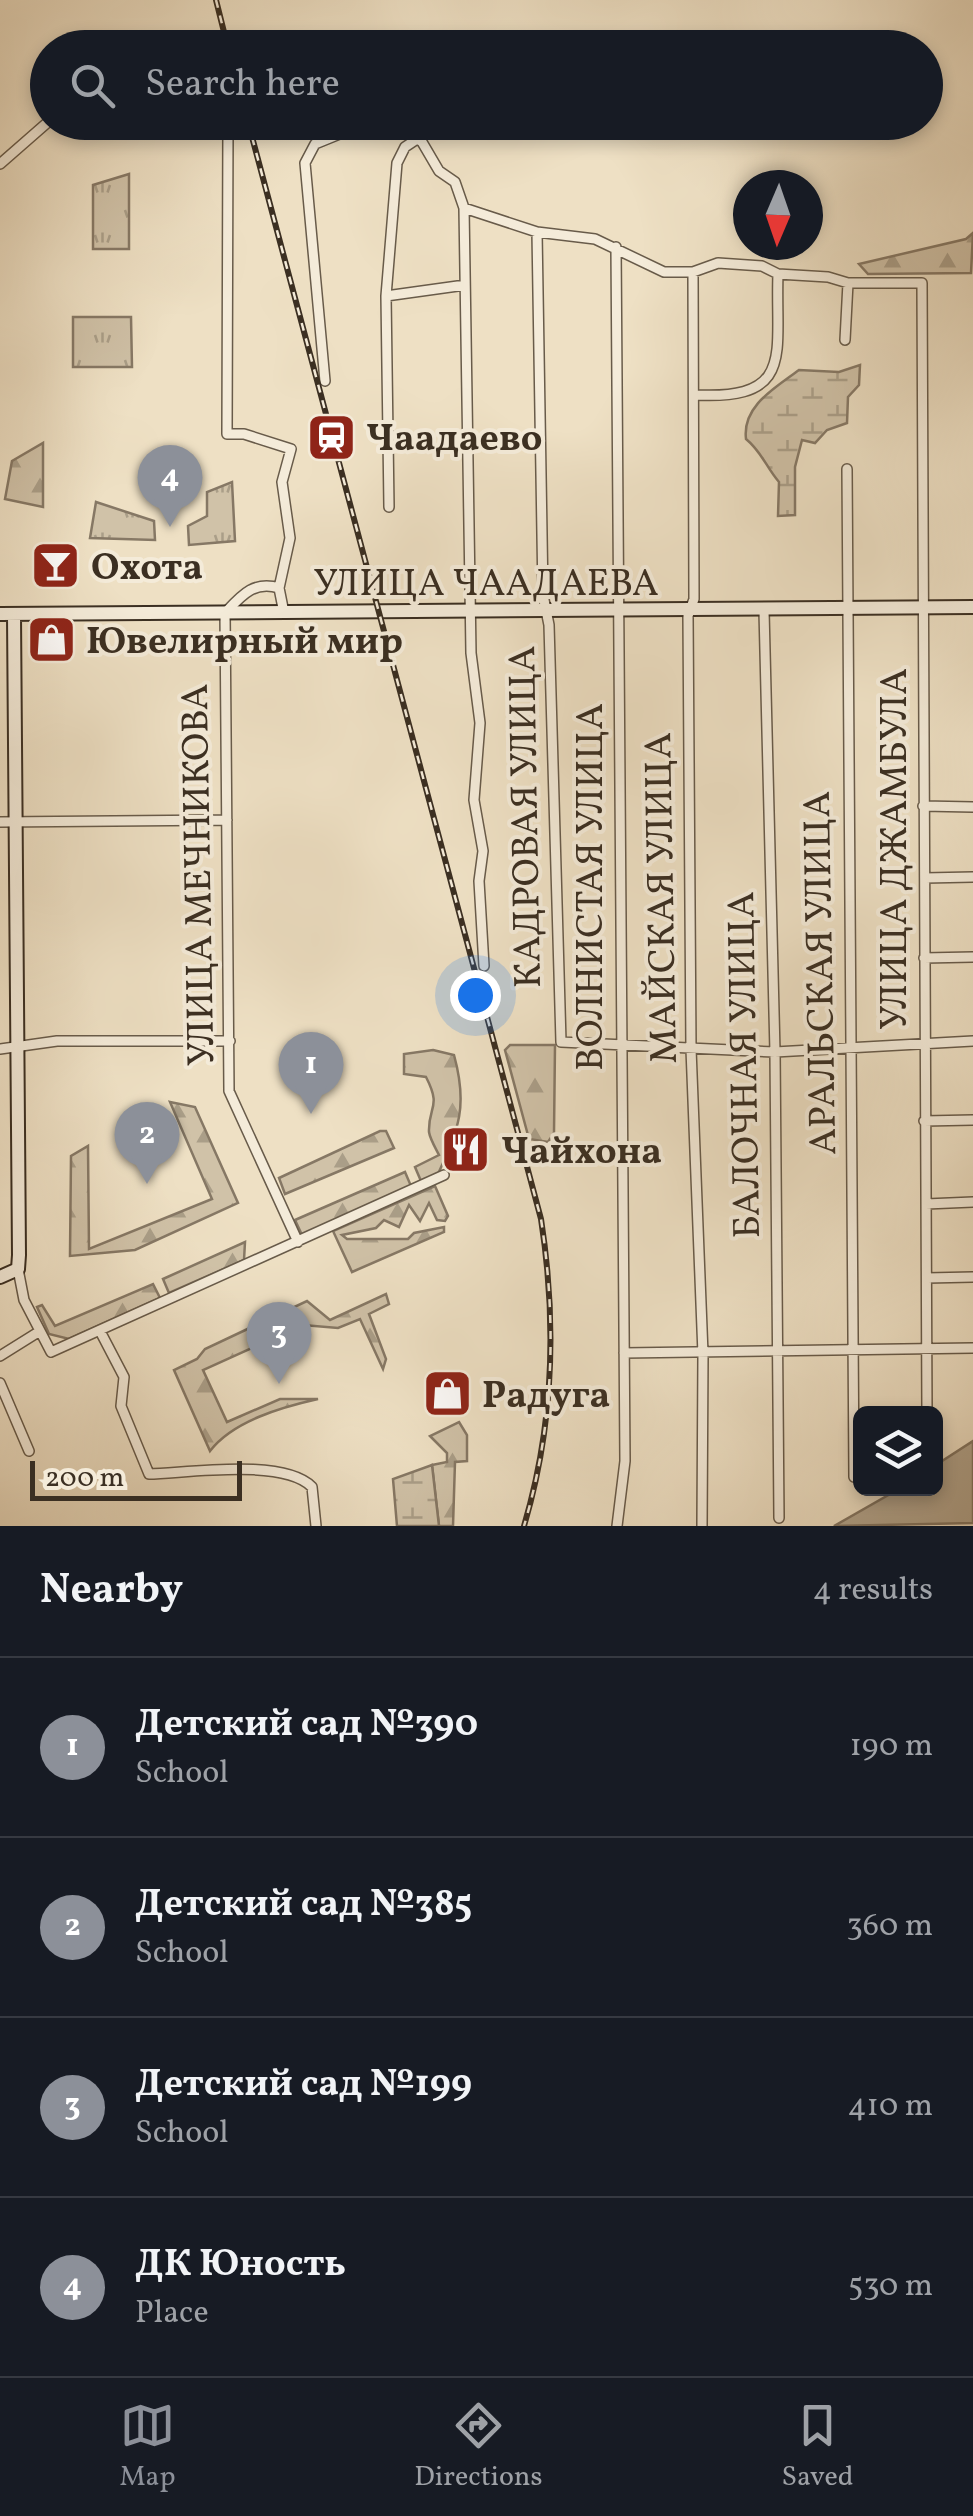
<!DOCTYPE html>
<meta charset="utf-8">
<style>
:root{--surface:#171b24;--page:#20242c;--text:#f1f3f6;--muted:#9ea1a6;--line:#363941;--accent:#8c9099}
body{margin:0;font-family:Vollkorn,serif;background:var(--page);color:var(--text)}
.controls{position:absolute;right:30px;bottom:30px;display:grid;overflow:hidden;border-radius:15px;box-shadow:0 5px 15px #0003}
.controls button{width:90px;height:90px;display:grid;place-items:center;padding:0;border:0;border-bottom:2px solid var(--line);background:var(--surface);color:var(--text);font:50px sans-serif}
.compass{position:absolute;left:733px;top:170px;width:90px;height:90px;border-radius:50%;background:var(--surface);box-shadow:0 5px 15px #0003;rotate:182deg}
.scale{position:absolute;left:30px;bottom:25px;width:212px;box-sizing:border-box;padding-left:10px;border:5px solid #3b2f22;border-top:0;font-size:28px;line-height:35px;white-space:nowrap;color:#3b2f22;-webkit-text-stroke:8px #f4ebd9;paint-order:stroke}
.you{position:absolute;left:475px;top:995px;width:35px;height:35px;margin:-25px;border:8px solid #fff;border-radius:50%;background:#1a73e8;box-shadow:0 0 0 15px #1a73e833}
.badge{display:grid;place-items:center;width:65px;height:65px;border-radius:50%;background:var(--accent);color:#fff;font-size:32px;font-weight:700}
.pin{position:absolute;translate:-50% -82px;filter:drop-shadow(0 2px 5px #0008)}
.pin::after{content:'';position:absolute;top:52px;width:35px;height:30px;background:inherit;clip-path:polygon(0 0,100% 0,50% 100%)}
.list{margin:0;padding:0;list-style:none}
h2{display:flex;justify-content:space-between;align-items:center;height:130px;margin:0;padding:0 40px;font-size:42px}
h2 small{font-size:32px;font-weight:400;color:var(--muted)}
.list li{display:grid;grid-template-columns:65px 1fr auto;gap:30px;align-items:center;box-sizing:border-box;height:180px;padding:0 40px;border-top:2px solid var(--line)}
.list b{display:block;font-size:38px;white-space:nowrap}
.list p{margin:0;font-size:32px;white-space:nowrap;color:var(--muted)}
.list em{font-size:32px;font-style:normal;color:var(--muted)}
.icon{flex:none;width:55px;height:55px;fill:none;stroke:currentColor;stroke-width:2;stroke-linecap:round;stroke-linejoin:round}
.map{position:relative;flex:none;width:973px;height:1526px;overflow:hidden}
.search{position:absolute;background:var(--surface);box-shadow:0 5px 15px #0003;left:30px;right:30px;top:30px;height:110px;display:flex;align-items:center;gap:25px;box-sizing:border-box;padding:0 35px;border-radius:55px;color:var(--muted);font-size:38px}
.sheet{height:850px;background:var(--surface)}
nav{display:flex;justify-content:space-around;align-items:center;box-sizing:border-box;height:140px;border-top:2px solid var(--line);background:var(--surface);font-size:28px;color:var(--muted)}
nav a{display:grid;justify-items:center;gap:5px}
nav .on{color:var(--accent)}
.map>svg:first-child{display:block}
.forest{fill:url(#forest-firs);stroke:#867865;stroke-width:2.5}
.wetland{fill:url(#wetland-marsh);stroke:#867865;stroke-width:2.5}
.park{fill:url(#park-tufts);stroke:#867865;stroke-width:2.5}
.water{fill:#b1a48d;stroke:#827562;stroke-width:2.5}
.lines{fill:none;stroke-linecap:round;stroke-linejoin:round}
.street-casing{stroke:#685b4a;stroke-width:12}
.secondary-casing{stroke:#3b2f22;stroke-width:16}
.street{stroke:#f4ebd9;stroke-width:9}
.secondary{stroke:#f4ebd9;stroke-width:12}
.rail-casing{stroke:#3b2f22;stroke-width:6}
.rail{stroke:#f4ebd9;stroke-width:2.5;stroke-dasharray:8;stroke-linecap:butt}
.labels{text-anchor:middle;stroke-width:8;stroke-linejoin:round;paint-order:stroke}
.poi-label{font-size:38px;font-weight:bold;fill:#3b2f22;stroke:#f4ebd9;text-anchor:start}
.street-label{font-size:38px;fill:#3b2f22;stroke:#f4ebd9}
</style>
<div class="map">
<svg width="973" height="1526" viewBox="0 0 973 1526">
<defs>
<pattern id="forest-firs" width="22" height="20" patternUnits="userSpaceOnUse" patternTransform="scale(2.5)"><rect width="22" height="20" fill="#d0c2a8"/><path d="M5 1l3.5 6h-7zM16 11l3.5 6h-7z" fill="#aa9e88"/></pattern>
<pattern id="wetland-marsh" width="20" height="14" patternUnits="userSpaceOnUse" patternTransform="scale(2.5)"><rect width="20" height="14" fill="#d0c2a8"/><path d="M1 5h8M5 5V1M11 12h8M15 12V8" fill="none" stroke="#aa9e88"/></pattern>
<pattern id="park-tufts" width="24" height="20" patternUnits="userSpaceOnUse" patternTransform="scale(2.5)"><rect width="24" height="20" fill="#d0c2a8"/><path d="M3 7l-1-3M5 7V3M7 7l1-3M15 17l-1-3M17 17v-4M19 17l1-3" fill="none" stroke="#aa9e88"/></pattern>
</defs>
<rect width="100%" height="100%" fill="#eee0c4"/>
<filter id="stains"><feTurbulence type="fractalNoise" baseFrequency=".002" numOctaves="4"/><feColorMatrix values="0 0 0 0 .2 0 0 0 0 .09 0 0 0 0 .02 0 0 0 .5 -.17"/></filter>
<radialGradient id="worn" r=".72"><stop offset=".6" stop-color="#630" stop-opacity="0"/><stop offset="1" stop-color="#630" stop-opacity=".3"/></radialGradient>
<!-- forest -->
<path class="forest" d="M 973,233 L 971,273 L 868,274 L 859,264 L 966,239 Z
M 43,443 L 43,507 L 5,499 L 12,461 Z
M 510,1045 L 555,1045 L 554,1133 L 548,1142 L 529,1139 L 505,1050 Z
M 433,1050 L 454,1055 C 468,1106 459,1128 438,1174 L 421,1181 L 415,1167 L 439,1155 C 436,1149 430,1139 429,1132 C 428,1106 442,1108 426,1077 L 404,1074 L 404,1054 Z
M 170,1102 L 195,1107 L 238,1203 L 135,1250 L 70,1256 L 71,1156 L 88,1146 L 89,1249 L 212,1199 Z
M 380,1131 L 386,1131 L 394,1148 L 285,1194 L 279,1178 Z
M 405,1172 L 411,1186 L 302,1235 L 295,1220 Z
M 435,1186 L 448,1216 L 445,1221 L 437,1220 L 429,1203 L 420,1221 L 409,1205 L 399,1227 L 384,1220 L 376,1228 L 342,1235 L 347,1239 L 408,1239 L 414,1233 L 444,1227 L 444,1232 L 352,1272 L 333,1231 Z
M 245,1242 L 244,1260 L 169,1293 L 163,1279 Z
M 153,1284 L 160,1298 L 69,1339 L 49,1334 L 37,1307 L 42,1305 L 55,1326 Z
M 386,1294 L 389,1304 L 369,1314 L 386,1359 L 383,1369 L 360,1319 L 338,1328 L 303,1325 L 203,1370 L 227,1422 L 280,1399 L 318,1399 C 282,1407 233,1421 210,1451 L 174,1370 L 197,1359 L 205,1349 L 307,1301 L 330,1320 Z
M 459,1422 L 467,1435 L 467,1461 L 455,1462 L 453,1526 L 439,1526 L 432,1465 L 447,1462 L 447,1453 L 430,1436 Z"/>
<!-- wetland -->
<path class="wetland" d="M 860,365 L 859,385 L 848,397 L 847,423 L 827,430 L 815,443 L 802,440 L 795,467 L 795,515 L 778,516 L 779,482 C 766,467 762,452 746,439 C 742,406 775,388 799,370 L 839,372 Z
M 432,1465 L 439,1526 L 397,1526 L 393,1479 Z"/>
<!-- park -->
<path class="park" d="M 129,174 L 129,249 L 93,249 L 93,185 Z
M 73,317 L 131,317 L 132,367 L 73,367 Z
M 232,482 L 235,541 L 189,545 L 188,526 L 207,516 L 207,492 Z
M 96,502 L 154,521 L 155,540 L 90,538 Z"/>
<!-- water -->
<path class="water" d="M 973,1441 L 973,1523 L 834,1526 L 899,1489 L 936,1488 L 936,1465 Z"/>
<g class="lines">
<defs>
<path id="street" d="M 228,122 L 227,434 L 244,434 L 291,449 L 282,482 L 290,538 L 279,588
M 371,122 L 400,129 L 422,142 L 439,171 L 455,182 L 464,208 L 471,653 L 480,723 L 474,800 L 483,851 L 479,881 L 484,966
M 0,164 L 48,122
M 464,208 L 537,232 L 595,239 L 664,272 L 693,272 L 718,263 L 762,266 L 778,274 L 828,277 L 848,283 L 922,283 L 927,1414
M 537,232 L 543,595 L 549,625 L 561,1042 L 775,1052 L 973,1041
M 616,247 L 625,1461 L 617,1526
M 693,272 L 694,599 L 688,616 L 691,1049 L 703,1354 L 702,1526
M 386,296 L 465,285
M 845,340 L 848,283
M 325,381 L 305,163 L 315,144 L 369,122
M 696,395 C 796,400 775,353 778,274
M 847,469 L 854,1477
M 389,507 L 386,296 L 397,163 L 405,147 L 417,139
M 764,611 L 775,1052 L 779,1518
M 284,613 L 279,588 C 254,580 241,596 225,613 L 229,1091 L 298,1242
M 923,806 L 973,807
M 0,822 L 227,820
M 925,878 L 973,877
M 924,958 L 973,957
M 0,1049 L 57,1041 L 230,1041
M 924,1121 L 973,1120
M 926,1204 L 973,1202
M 18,1269 L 24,1300 L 51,1352 L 444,1175
M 927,1278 L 973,1277
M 100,1331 L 124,1377 L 121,1406 L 149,1474 C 188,1473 284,1458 312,1487 L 316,1526
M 624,1353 L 973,1348
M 0,1356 L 40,1331
M 0,1383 L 29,1451"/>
<path id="secondary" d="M 0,614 L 973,607
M 0,1277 L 18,1269 L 19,1255 L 14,616"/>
</defs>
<!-- street casing -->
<use href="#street" class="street-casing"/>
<!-- secondary casing -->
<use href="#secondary" class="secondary-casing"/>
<!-- street -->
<use href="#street" class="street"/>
<!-- secondary -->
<use href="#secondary" class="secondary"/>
<defs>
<path id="rail" d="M 216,0 L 228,48
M 248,122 L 541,1219 C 557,1323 554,1425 524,1526"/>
</defs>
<!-- rail casing -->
<use href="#rail" class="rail-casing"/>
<!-- rail -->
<use href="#rail" class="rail"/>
</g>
<!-- icons -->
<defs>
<symbol id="station-square" viewBox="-11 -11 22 22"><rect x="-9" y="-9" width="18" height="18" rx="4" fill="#8f2418" stroke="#f4ebd9"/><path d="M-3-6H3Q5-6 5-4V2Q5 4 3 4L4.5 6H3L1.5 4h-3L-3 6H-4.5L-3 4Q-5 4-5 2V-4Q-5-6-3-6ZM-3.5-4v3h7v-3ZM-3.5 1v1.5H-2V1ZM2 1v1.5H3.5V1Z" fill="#fff"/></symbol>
<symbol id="bar-square" viewBox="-11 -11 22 22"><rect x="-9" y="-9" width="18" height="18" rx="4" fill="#8f2418" stroke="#f4ebd9"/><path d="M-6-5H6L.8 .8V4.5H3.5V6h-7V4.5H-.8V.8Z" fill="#fff"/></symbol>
<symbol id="shop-square" viewBox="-11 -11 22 22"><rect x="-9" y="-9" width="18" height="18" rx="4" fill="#8f2418" stroke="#f4ebd9"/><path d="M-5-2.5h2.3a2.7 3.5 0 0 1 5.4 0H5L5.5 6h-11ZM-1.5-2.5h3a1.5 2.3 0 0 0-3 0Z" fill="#fff"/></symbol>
<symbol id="restaurant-square" viewBox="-11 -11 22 22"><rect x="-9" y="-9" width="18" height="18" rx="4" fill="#8f2418" stroke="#f4ebd9"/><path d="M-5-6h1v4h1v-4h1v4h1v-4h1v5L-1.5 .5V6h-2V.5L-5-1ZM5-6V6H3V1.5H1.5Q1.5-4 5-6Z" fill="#fff"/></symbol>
</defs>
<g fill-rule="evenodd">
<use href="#station-square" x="304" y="410" width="55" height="55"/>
<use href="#bar-square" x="28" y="538" width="55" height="55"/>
<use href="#shop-square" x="24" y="612" width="55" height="55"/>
<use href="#restaurant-square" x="438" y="1122" width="55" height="55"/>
<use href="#shop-square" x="420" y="1366" width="55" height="55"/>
</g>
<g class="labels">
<!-- poi labels -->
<g class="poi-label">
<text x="366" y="450">Чаадаево</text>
<text x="91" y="579">Охота</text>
<text x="86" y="653">Ювелирный мир</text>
<text x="501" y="1163">Чайхона</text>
<text x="482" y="1407">Радуга</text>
</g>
<!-- street labels -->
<g class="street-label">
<text x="486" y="595">УЛИЦА ЧААДАЕВА</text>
<text transform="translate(524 817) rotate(-91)" y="13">КАДРОВАЯ УЛИЦА</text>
<text transform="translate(893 849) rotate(-90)" y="13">УЛИЦА ДЖАМБУЛА</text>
<text transform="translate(197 875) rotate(-91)" y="13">УЛИЦА МЕЧНИКОВА</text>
<text transform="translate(589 887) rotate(-90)" y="13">ВОЛНИСТАЯ УЛИЦА</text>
<text transform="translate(660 898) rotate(-91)" y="13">МАЙСКАЯ УЛИЦА</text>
<text transform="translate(819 973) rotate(-91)" y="13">АРАЛЬСКАЯ УЛИЦА</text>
<text transform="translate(743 1065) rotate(-91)" y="13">БАЛОЧНАЯ УЛИЦА</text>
</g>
</g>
<rect width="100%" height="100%" filter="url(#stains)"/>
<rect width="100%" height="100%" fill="url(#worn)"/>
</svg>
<div class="controls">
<button><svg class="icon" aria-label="layers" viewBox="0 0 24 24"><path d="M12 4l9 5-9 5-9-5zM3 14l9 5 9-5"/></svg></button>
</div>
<svg class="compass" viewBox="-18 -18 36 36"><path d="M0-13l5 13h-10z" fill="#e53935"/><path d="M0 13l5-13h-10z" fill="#9ea1a6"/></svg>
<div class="scale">200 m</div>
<div class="you"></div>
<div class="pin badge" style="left:311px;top:1114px">1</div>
<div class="pin badge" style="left:147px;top:1184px">2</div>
<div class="pin badge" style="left:279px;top:1384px">3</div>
<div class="pin badge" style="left:170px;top:527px">4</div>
<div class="search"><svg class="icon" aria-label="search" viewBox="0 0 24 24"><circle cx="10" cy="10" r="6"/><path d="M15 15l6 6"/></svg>Search here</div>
</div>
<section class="sheet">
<h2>Nearby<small>4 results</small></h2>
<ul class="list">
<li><span class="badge">1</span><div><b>Детский сад №390</b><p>School</p></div><em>190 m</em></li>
<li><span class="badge">2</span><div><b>Детский сад №385</b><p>School</p></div><em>360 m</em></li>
<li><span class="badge">3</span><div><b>Детский сад №199</b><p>School</p></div><em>410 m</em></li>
<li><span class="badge">4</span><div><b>ДК Юность</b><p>Place</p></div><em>530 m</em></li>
</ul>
</section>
<nav>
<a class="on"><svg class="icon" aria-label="map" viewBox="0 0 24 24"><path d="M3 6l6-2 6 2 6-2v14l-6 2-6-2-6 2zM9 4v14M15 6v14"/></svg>Map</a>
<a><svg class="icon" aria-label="directions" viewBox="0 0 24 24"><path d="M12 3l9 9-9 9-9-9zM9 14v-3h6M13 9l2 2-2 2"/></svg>Directions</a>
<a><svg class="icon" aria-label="saved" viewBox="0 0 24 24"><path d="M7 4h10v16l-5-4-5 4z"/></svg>Saved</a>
</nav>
